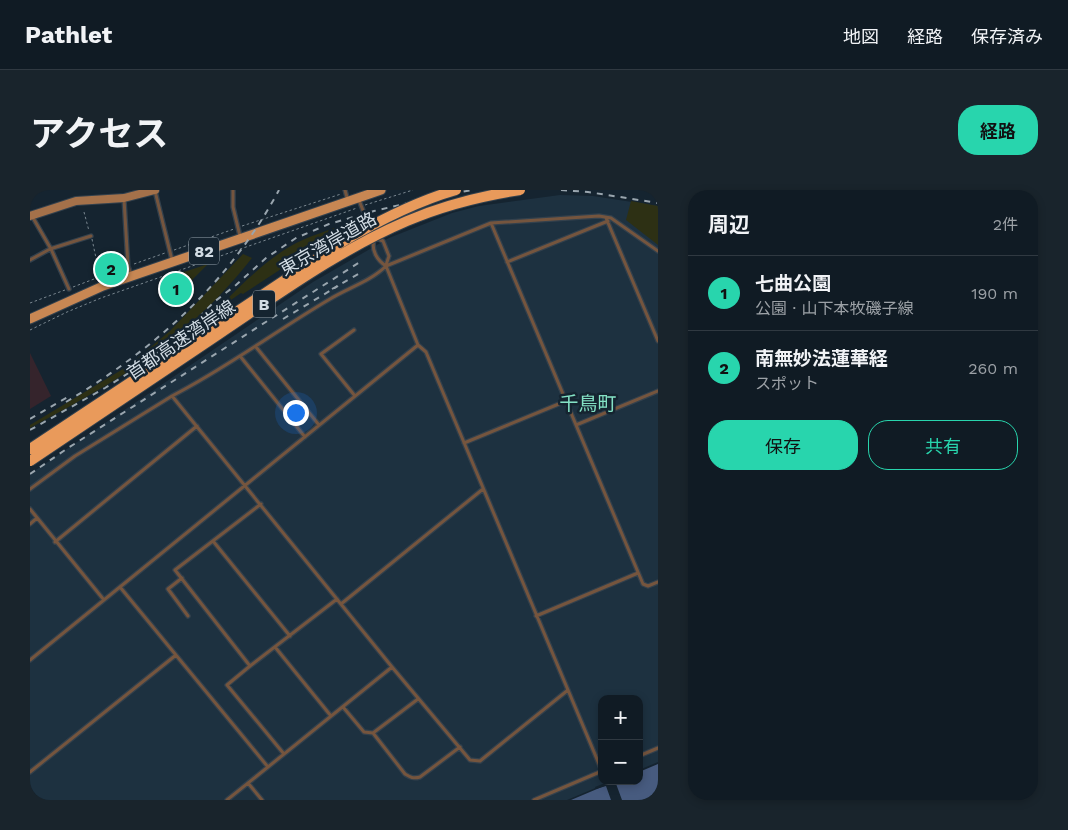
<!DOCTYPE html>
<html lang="ja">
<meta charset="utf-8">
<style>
:root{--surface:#101b24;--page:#19242c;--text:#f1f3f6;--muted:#9ca1a6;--line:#303941;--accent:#28d5ad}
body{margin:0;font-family:"Work Sans","Noto Sans JP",sans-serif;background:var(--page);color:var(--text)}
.controls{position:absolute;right:15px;bottom:15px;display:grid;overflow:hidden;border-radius:10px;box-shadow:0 2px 8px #0003}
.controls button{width:45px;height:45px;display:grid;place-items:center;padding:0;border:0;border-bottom:1px solid var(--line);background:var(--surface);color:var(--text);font:25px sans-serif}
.you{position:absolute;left:265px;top:222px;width:18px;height:18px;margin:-12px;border:4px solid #fff;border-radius:50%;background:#1a73e8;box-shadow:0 0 0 8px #1a73e833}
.badge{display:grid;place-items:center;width:32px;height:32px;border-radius:50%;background:var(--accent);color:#111;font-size:16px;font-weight:700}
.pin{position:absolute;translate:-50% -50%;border:2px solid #fff;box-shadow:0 1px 5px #0006}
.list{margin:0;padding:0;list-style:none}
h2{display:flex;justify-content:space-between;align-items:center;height:65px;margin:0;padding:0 20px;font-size:21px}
h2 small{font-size:16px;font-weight:400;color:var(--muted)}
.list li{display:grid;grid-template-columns:32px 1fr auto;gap:15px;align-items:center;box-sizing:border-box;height:75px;padding:0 20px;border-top:1px solid var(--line)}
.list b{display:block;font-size:19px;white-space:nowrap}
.list p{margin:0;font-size:16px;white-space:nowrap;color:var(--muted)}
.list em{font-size:16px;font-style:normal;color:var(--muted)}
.actions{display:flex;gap:10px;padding:15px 20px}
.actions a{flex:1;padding:11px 0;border:1px solid var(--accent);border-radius:20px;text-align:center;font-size:18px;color:var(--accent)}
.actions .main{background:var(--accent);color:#111}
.map{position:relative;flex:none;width:628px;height:610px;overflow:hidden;border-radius:20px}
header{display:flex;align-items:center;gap:30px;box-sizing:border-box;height:70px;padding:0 25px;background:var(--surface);border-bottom:1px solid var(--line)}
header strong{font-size:24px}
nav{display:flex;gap:28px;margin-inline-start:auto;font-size:18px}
.intro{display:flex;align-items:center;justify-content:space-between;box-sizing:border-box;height:120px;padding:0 30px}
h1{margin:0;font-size:35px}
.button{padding:12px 22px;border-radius:20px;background:var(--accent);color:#111;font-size:18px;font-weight:700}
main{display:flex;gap:30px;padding:0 30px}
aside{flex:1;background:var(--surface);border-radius:20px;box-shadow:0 2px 8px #0003}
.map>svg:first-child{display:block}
.built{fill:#1d3140}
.education{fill:#35242c}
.green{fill:#2d3014}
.water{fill:#475b7f}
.pier{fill:#152430}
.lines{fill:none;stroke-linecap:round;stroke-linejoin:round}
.lane-casing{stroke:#33414d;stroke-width:5.5}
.secondary-casing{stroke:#33414d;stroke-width:10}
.primary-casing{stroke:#33414d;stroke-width:11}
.path{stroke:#79868f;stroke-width:1;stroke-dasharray:2.5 2.5;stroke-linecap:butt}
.lane{stroke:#75553e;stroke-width:3}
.secondary{stroke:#a4714a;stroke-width:8}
.primary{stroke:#c88753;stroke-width:9}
.rail{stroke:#99a5ae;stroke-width:2;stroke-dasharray:6 6;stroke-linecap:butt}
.highway-bridge-casing{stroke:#33414d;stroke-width:12;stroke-linecap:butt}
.highway-bridge{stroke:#e99a5b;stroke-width:10}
.labels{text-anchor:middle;stroke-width:5;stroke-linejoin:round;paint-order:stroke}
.shield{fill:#152430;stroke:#99a5ae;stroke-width:1}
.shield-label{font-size:16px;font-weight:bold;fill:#d2dce4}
.street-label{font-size:18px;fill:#d2dce4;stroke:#152430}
.neighbourhood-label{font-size:19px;fill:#84e2c5;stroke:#152430}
</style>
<header>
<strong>Pathlet</strong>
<nav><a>地図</a><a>経路</a><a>保存済み</a></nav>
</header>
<div class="intro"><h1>アクセス</h1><a class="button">経路</a></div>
<main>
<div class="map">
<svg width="628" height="610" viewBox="0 0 628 610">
<rect width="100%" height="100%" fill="#152430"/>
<!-- built -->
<path class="built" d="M 530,5 L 563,6 L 628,16 L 628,572 L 609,580 L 609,509 L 572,509 L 572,591 L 582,591 L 537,610 L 0,610 L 0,284 L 283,92 L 359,48 L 422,23 L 449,16 Z"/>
<!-- education -->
<path class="education" d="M 0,163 L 21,206 L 0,219 Z"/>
<!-- green -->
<path class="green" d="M 601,11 L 628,16 L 628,55 L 596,30 Z
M 321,32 L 322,35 L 300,47 L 213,104 L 211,103 L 191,117 L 190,116 C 211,95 233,73 259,57 C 278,46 300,40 321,32 Z
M 213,64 L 222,68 C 200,96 173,124 145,147 C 102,183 50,211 0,238 L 0,235 L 98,176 L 140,141 Z
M 178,74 L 142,110 L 136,88 Z"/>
<!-- water -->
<path class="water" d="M 628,574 L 628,610 L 541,610 L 586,591 L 609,591 L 609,582 Z"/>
<!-- pier -->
<path class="pier" d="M 580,591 L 585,591 L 592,610 L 581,610 L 576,596 L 566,599 L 565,597 Z"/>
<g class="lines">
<defs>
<path id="lane" d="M 203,0 L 203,17 L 210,46
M 315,0 L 318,11
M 125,1 L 142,70
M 328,8 L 339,35
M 94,9 L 98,76 L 101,84
M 2,26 L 21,59 L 39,99
M 576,28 L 628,151
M 461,33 L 613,394 L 618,396 L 628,392
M 346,48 L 353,51 L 359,66 L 356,75
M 0,70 L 20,59 L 61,46
M 477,72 L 578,31
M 324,140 L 291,164 L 325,206
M 388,155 L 396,162 L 572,581
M 226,157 L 289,235
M 210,166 L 275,247
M 142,206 C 197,178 247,140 300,109 C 318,98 341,91 356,76 L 461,33 L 569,26 L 581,28 L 628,61
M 546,235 L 628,201
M 434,253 L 536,211
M 0,299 L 45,266 L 142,206 L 362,477 L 440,570 L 450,571 L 538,500
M 231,314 L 145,380 L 220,476 L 307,409
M 0,319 L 74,410
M 0,334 L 7,328
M 183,351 L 260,446
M 25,352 L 167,236
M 152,388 L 138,399 L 158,426
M 90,397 L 238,577
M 311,414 L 453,299
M 506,426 L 608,383
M 245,457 L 301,526
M 0,470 L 388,155 L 356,76 C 347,70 341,60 344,50
M 220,476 L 197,495 L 254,564
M 313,517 L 334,542 L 343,543 L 375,584 C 380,587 383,589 390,587 L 430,557
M 343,543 L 388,509
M 609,566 L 628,558
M 0,582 L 146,465
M 218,593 L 232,610
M 197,610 L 362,477
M 504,610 L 572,581"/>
<path id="secondary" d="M 0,26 L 46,11 L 94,8 L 125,0"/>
<path id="primary" d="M 0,129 L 73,96 L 351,0"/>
</defs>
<!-- lane casing -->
<use href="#lane" class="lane-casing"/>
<!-- secondary casing -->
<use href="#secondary" class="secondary-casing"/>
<!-- primary casing -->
<use href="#primary" class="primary-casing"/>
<!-- path -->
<path class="path" d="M 335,15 L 383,0
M 54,22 L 59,41
M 212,36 L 311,4
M 62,49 L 70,87
M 144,60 L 204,39
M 104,74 L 135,63
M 43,97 L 93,78
M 0,113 L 35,100
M 0,140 L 37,122 L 71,108 L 327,18"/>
<!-- lane -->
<use href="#lane" class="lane"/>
<!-- secondary -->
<use href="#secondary" class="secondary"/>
<!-- primary -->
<use href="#primary" class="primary"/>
<!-- rail -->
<path class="rail" d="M 531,0 L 558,2 L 628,13
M 302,99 L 330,83
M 253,129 L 308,96
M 36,212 C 126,158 199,93 249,0
M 0,229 L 41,205
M 0,240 L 75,198 L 116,172 L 154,142 L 184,112 L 206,95 L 236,68 L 266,48 L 299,34 L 344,21 L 404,7 L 442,0
M 0,284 L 38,258 L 330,72"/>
<defs>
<path id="highway-bridge" d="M 0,259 L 309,54 C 346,32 384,12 426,0
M 0,271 C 63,229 126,187 189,144 C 249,104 309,60 377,31 C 412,16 451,6 490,0"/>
</defs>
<!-- highway-bridge casing -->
<use href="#highway-bridge" class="highway-bridge-casing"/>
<!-- highway-bridge -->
<use href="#highway-bridge" class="highway-bridge"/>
</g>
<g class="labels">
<!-- shield labels -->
<g class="shield">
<rect x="159" y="47.5" width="30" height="27" rx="4"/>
<rect x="223" y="100.5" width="22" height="27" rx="4"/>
</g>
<g class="shield-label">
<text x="174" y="67">82</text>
<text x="234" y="120">B</text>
</g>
<!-- street labels -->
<g class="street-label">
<text transform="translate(298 54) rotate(-30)" y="6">東京湾岸道路</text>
<text transform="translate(151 150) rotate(-34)" y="6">首都高速湾岸線</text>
</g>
<!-- neighbourhood labels -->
<g class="neighbourhood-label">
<text x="558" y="220">千鳥町</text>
</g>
</g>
</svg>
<div class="controls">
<button>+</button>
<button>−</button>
</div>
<div class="you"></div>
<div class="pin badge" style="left:146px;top:99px">1</div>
<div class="pin badge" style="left:81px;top:79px">2</div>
</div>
<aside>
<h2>周辺<small>2件</small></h2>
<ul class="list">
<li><span class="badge">1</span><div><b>七曲公園</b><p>公園 · 山下本牧磯子線</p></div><em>190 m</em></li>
<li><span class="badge">2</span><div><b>南無妙法蓮華経</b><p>スポット</p></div><em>260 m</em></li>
</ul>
<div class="actions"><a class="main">保存</a><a>共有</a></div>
</aside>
</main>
